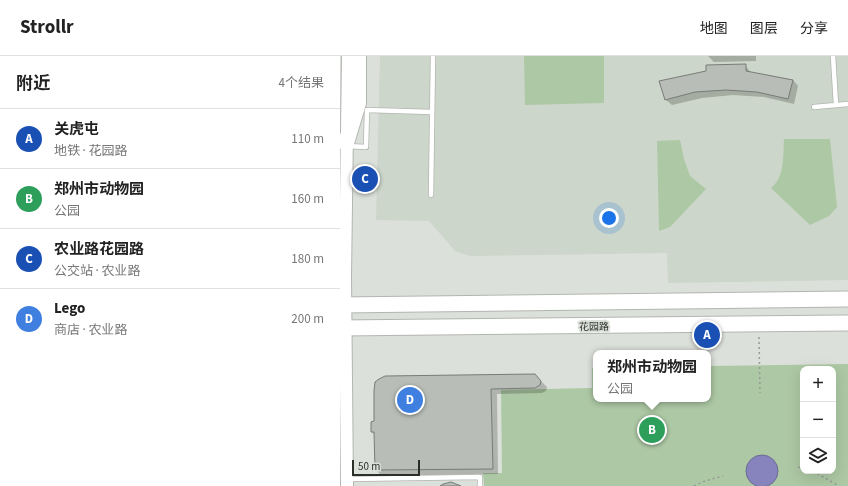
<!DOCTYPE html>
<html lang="zh">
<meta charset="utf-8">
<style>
:root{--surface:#fff;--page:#f2f2f2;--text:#222;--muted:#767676;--line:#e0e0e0;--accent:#6956d0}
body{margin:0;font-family:"Source Sans 3","Noto Sans SC",sans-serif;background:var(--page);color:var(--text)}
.controls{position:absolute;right:12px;bottom:12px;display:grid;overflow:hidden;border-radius:8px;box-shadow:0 4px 16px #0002}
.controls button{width:36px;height:36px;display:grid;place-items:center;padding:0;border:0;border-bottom:1px solid var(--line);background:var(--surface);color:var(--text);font:20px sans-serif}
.scale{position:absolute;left:12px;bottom:10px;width:68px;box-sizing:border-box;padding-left:4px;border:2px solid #2c2e2c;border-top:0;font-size:11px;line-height:14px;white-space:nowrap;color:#2c2e2c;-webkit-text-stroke:3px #dce0da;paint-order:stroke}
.you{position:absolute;left:269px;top:162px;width:14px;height:14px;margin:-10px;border:3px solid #fff;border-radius:50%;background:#1a73e8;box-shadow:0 0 0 6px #1a73e833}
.badge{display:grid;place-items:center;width:26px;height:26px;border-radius:50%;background:var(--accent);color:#fff;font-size:13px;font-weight:700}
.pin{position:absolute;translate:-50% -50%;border:2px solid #fff;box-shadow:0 1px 4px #0006}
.popup{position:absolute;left:253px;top:294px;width:118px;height:52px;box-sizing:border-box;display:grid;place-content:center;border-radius:8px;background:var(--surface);filter:drop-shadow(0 1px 3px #0005);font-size:13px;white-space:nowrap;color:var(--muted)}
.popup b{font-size:15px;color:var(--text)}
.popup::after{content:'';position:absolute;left:50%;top:100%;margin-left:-8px;border:8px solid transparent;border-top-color:var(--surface)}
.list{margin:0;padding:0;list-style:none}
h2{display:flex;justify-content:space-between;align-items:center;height:52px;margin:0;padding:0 16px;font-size:17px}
h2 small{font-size:13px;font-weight:400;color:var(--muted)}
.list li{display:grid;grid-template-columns:26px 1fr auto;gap:12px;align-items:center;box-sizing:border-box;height:60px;padding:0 16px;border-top:1px solid var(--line)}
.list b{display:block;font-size:15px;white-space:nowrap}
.list p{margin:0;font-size:13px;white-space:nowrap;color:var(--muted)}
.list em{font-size:13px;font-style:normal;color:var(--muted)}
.icon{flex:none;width:22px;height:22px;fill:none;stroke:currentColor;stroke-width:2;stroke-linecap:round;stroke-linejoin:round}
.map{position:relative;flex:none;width:508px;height:430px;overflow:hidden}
header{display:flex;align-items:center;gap:24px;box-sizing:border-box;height:56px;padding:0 20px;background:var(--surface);border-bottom:1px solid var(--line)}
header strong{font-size:19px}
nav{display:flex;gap:22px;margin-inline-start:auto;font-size:14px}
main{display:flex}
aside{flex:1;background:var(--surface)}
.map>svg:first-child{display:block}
.built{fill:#cdd6ca}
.green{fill:#adc8a4;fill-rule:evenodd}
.water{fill:#8683bd;stroke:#6b6a92}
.shadow{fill:#0003}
.building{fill:#b8bdb7;stroke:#787c77}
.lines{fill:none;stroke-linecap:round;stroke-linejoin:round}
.service-casing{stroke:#b2b6b0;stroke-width:6}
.tertiary-casing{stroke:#b2b6b0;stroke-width:14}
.primary-casing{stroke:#b2b6b0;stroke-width:17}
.trunk-casing{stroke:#b2b6b0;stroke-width:18}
.path{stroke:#969995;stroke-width:1.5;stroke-dasharray:2 3;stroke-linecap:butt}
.service{stroke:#fff;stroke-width:4.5}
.tertiary{stroke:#fff;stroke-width:12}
.primary{stroke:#fff;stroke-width:15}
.trunk{stroke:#fff;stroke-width:16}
.labels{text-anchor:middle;stroke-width:4;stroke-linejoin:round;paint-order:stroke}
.street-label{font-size:10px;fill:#2c2e2c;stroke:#dce0da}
</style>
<header>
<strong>Strollr</strong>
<nav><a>地图</a><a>图层</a><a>分享</a></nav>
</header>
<main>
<aside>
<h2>附近<small>4个结果</small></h2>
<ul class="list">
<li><span class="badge" style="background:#1a4fb4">A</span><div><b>关虎屯</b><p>地铁 · 花园路</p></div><em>110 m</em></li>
<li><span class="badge" style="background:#2e9e5b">B</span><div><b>郑州市动物园</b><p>公园</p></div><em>160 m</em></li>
<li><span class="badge" style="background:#1a4fb4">C</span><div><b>农业路花园路</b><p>公交站 · 农业路</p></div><em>180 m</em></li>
<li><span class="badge" style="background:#3f7fe0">D</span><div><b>Lego</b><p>商店 · 农业路</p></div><em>200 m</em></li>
</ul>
</aside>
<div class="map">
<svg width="508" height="430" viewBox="0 0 508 430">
<rect width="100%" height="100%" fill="#dce0da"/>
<!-- built -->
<path class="built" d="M 40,0 L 508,0 L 508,224 L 328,227 L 327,197 L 130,200 L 115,195 L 89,165 L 36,164 Z"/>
<!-- green -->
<path class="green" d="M 184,0 L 264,0 L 264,47 L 185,49 Z
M 444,83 L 490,83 L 497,151 L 489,160 L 470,169 L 431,132 C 445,121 443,100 444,83 Z
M 340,84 L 344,103 L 350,120 L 366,133 L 330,171 L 319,175 L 317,85 Z
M 508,308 L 508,430 L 144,430 L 143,417 L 162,417 L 161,334 L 252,332 L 252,312 L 256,312 L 256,343 L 368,343 L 368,310 ZM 463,313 L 493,313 L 493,415 L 463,415 Z"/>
<!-- water -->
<path class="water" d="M406 415a16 16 0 1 1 32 0a16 16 0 1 1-32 0Z"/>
<!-- shadow -->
<path class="shadow" d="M 368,0 L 416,0 L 416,5 L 374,6 Z
M 405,9 L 411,17 L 453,24 L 458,30 L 454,48 L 424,41 L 393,39 L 362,42 L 332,49 L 326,44 Z
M 201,325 L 207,331 L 206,335 L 202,337 L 157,338 L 158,418 L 42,420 L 36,414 L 35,379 L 32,376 L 35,366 L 35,335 Z"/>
<!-- building -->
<path class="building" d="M 406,8 L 406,15 L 453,24 L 448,43 L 417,36 L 386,34 L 355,36 L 325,44 L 319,25 L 366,15 L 366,9 Z
M 195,318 L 201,325 L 200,329 L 195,332 L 151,333 L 153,413 L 35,414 L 34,376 L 31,376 L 31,366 L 34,365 L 34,335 L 35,326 L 39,323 L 45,320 Z
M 111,426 L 121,430 L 100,430 L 103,428 Z"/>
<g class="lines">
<defs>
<path id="service" d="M 493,0 L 496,49
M 474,51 L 508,48
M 7,90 L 26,91 L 27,54 L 92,56
M 91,139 L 93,0
M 8,423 L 140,421 L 140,430"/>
<path id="tertiary" d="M 7,430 L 5,221 L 8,0"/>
<path id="primary" d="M 0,249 L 508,243
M 0,272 L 508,267"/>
<path id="trunk" d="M 6,87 L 18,47 L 18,0"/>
</defs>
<!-- service casing -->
<use href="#service" class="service-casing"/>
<!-- tertiary casing -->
<use href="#tertiary" class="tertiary-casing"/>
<!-- primary casing -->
<use href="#primary" class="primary-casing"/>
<!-- trunk casing -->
<use href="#trunk" class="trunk-casing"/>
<!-- path -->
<path class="path" d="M 419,281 L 420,337
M 458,411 L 463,412
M 473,415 L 499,430
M 354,430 L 365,425 L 383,420"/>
<!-- service -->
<use href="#service" class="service"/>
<!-- tertiary -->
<use href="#tertiary" class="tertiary"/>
<!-- primary -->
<use href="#primary" class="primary"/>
<!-- trunk -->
<use href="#trunk" class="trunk"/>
</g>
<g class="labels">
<!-- street labels -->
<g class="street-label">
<text transform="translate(254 270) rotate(-1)" y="4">花园路</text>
</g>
</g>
</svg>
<div class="controls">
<button>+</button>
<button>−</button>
<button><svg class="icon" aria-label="layers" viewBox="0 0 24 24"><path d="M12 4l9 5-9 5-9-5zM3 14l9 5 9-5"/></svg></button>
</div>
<div class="scale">50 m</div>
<div class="you"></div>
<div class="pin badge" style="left:367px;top:279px;background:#1a4fb4">A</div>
<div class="pin badge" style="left:312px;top:374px;background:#2e9e5b">B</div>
<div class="popup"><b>郑州市动物园</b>公园</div>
<div class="pin badge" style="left:25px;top:123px;background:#1a4fb4">C</div>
<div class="pin badge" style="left:70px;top:344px;background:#3f7fe0">D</div>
</div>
</main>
